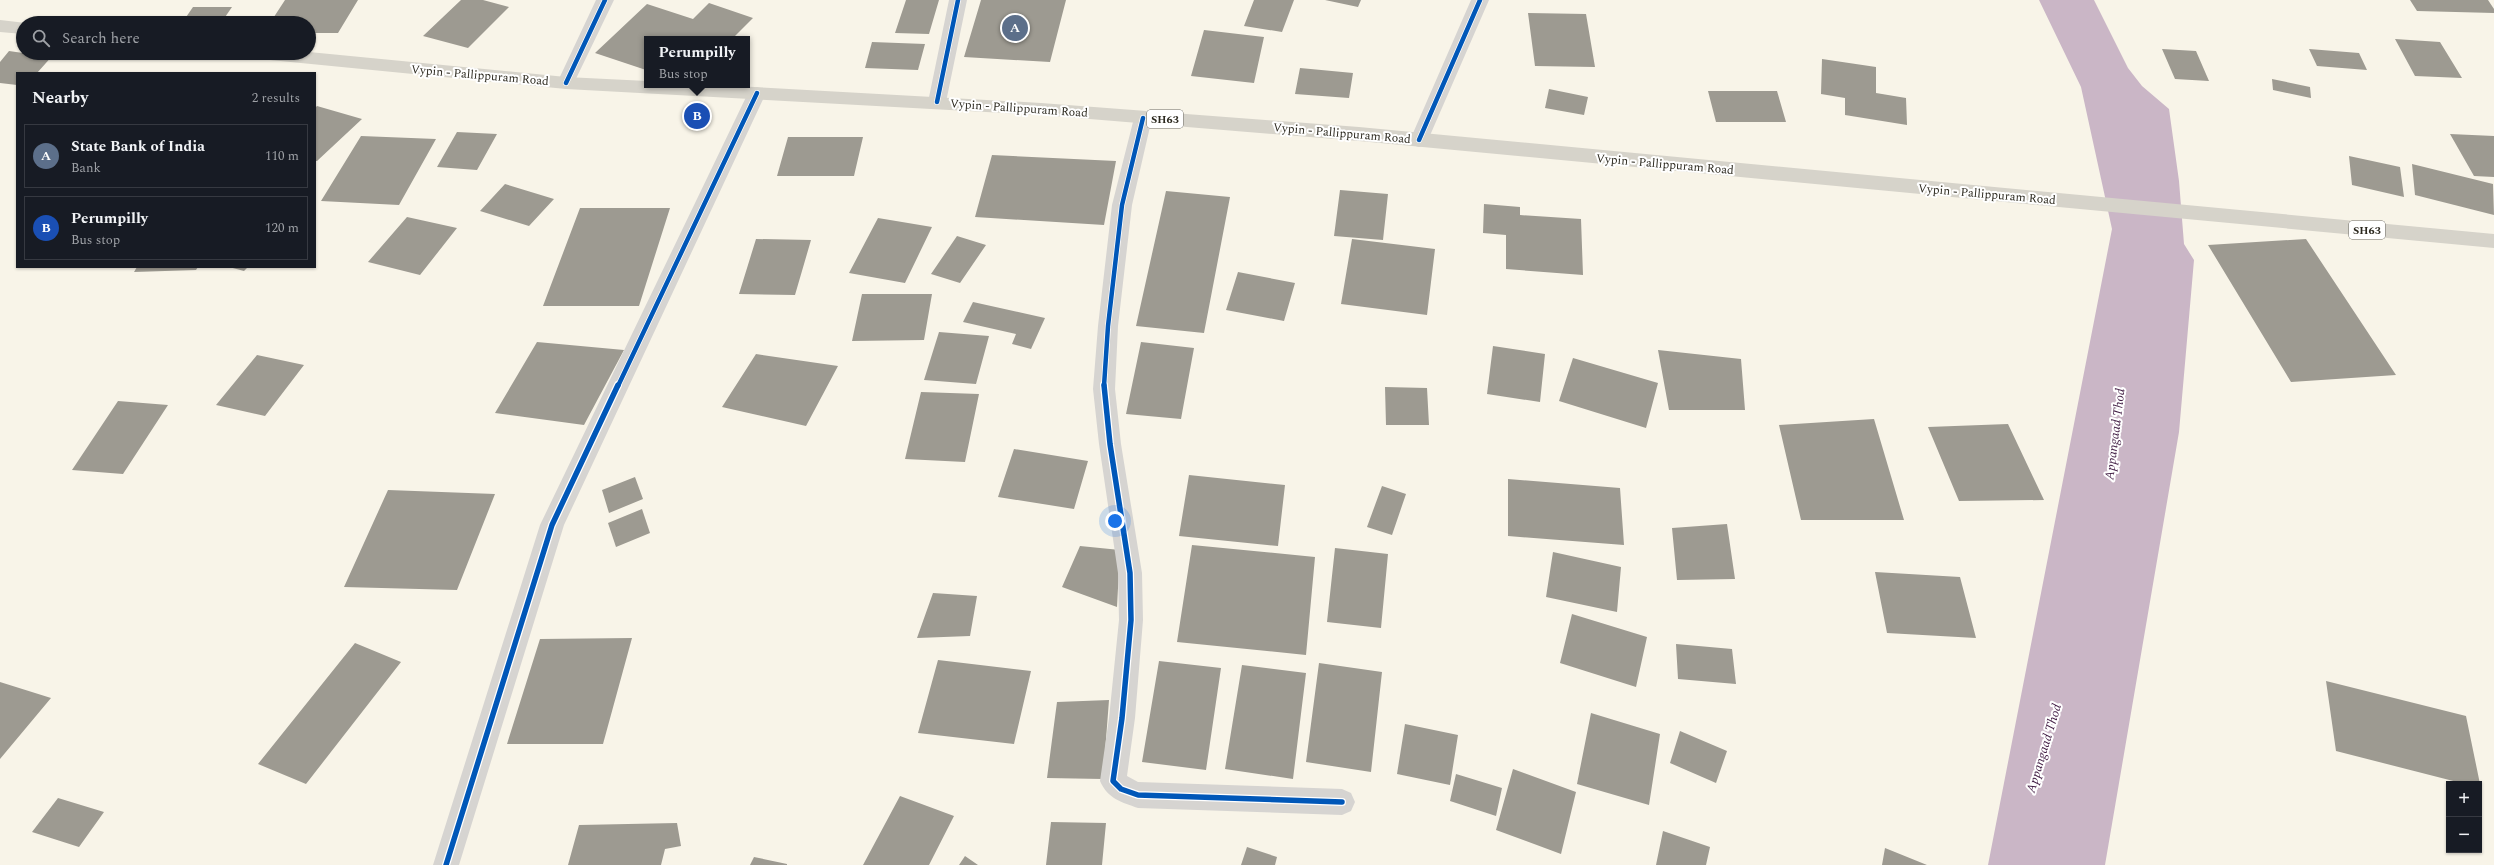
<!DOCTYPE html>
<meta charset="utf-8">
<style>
:root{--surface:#171b24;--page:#242831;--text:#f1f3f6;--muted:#9ea1a6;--line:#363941;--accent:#d93025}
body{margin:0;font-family:Spectral,serif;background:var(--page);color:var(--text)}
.controls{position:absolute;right:12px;bottom:12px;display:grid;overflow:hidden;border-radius:0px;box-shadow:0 1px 3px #0004}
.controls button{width:36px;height:36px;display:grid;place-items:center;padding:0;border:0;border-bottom:1px solid var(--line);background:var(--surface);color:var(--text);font:20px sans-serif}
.you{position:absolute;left:1115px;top:521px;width:14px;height:14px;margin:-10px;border:3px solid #fff;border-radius:50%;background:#1a73e8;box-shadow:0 0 0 6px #1a73e833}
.badge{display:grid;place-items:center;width:26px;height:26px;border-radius:50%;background:var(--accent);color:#fff;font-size:13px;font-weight:700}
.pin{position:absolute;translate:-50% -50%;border:2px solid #fff;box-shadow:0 1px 4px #0006}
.popup{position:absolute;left:644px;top:36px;width:106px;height:52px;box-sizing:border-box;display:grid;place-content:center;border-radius:0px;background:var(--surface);filter:drop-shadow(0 1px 3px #0005);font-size:13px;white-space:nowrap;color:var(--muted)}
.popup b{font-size:15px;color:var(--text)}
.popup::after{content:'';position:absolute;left:50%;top:100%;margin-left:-8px;border:8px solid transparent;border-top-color:var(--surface)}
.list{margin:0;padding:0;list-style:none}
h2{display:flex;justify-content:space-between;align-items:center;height:52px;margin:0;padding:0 16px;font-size:17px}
h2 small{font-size:13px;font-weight:400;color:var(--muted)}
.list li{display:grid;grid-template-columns:26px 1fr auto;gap:12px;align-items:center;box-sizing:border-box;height:64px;margin:0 8px 8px;padding:0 8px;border:1px solid var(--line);border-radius:0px}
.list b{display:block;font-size:15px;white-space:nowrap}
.list p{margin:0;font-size:13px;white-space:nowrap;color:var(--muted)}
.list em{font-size:13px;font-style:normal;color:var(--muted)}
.icon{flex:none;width:22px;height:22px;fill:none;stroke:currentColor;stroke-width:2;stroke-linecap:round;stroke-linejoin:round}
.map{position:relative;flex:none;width:2494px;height:865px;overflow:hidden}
.search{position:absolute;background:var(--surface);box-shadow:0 1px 3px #0004;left:16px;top:16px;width:300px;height:44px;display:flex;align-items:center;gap:10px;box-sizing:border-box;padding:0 14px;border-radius:22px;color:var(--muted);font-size:15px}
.panel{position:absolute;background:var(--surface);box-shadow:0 1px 3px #0004;left:16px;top:72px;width:300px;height:196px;border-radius:0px}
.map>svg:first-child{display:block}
.water{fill:#cab6c6}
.building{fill:#9d9a91}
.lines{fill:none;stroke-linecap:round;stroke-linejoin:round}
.minor{fill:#d6d4d1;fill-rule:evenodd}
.major{fill:#d6d3ca;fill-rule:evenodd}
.cycleway-far1-casing{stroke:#fff;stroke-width:6}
.cycleway-casing{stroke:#fff;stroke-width:8}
.cycleway-far1{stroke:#0057b8;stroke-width:4.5}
.cycleway{stroke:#0057b8;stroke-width:5.5}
.labels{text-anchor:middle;stroke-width:4;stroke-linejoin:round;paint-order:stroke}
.shield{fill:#fff;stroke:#6b6862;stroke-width:1}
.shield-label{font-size:11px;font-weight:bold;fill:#2b281e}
.street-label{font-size:12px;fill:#2b281e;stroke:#fff}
.water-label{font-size:13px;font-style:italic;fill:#401c43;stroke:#fff}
</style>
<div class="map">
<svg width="2494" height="865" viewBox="0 0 2494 865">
<rect width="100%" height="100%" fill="#f8f4e8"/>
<!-- water -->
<path class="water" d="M 2039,0 L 2094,0 L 2128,68 L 2142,86 L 2169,109 L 2179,181 L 2184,244 L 2194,260 L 2179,432 L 2105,865 L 1988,865 L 2112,229 L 2081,87 Z"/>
<!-- building -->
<path class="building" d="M 285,0 L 358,0 L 338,33 L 309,33 L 309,23 L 270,23 Z
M 461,0 L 483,0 L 509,7 L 468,48 L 423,36 Z
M 906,0 L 939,0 L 929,34 L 895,33 Z
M 981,0 L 1066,0 L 1050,62 L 964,57 Z
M 1254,0 L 1294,0 L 1282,32 L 1244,26 Z
M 1325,0 L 1361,0 L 1358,7 Z
M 2410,0 L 2488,0 L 2494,9 L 2494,13 L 2417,11 Z
M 709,3 L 753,18 L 732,39 L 691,39 L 680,36 L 677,39 L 647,39 L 646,70 L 595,53 L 647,4 L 693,19 Z
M 193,7 L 232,7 L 221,23 L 182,23 Z
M 1528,13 L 1586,14 L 1595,67 L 1535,66 Z
M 1204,30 L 1264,37 L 1254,83 L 1191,76 Z
M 2395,39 L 2440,42 L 2462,78 L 2415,76 Z
M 872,42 L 925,44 L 918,70 L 865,68 Z
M 2162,49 L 2196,51 L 2209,81 L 2175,79 Z
M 2309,49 L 2359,53 L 2367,70 L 2317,66 Z
M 9,51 L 23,53 L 54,54 L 37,73 L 17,73 L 17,85 L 0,83 L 0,62 Z
M 1822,59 L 1876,67 L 1876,93 L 1906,98 L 1907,125 L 1845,115 L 1845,98 L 1821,94 Z
M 1300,68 L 1353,73 L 1349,98 L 1295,94 Z
M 2272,79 L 2310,87 L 2311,98 L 2273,90 Z
M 1549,89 L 1588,97 L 1584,115 L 1545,108 Z
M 1708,91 L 1777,91 L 1786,122 L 1716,122 Z
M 317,106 L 362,119 L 317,161 L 315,161 L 315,108 Z
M 457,132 L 497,134 L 477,170 L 437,167 Z
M 2450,134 L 2494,136 L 2494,177 L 2474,176 Z
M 361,136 L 436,139 L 399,205 L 321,201 Z
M 788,137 L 863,137 L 854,176 L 777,176 Z
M 992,155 L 1116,161 L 1104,225 L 975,217 Z
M 2349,156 L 2400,167 L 2404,197 L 2352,185 Z
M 2412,164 L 2493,184 L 2494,215 L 2415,195 Z
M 505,184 L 554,199 L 529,226 L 480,211 Z
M 1340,190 L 1388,194 L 1383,240 L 1334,236 Z
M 1166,191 L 1230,197 L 1204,333 L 1136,326 Z
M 1484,204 L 1520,207 L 1520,215 L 1581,219 L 1583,275 L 1506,269 L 1506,235 L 1483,233 Z
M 580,208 L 670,208 L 639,306 L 543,306 Z
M 407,217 L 457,228 L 420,275 L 368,262 Z
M 878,218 L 932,227 L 905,283 L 849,273 Z
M 957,236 L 986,245 L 960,283 L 931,274 Z
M 756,239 L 811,240 L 795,295 L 739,294 Z
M 1352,239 L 1435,249 L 1427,315 L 1341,304 Z
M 2306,239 L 2396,375 L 2291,382 L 2208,245 Z
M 137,267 L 198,267 L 196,270 L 134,272 Z
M 229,267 L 248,267 L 244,271 Z
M 1238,272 L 1295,283 L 1284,321 L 1226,310 Z
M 862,294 L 932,294 L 924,340 L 852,341 Z
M 973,302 L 1045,318 L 1031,349 L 1012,344 L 1016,334 L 963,322 Z
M 939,332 L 989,336 L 976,384 L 924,380 Z
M 537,342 L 624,350 L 584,425 L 495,413 Z
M 1141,342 L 1194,348 L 1181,419 L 1126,414 Z
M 1493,346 L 1545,354 L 1540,402 L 1487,394 Z
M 1658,350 L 1741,359 L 1745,410 L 1669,410 Z
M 756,354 L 838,366 L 806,426 L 722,407 Z
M 257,355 L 304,365 L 265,416 L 216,405 Z
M 1573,358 L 1658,383 L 1646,428 L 1559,401 Z
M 1385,387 L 1427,388 L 1429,425 L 1386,425 Z
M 921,392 L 979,394 L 965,462 L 905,459 Z
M 118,401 L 168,405 L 123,474 L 72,470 Z
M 1874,419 L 1904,520 L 1801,520 L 1779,425 Z
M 2008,424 L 2044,500 L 1959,501 L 1928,427 Z
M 1014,449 L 1088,461 L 1074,509 L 998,497 Z
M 1189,475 L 1285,485 L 1278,546 L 1179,536 Z
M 635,477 L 643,499 L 609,513 L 602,490 Z
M 1508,479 L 1620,488 L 1624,545 L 1508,536 Z
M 1382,486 L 1406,494 L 1392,535 L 1367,527 Z
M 388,490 L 495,494 L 457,590 L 344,587 Z
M 642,509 L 650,533 L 616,547 L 608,523 Z
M 1727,524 L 1735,579 L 1677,580 L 1672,528 Z
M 1192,545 L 1315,557 L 1306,655 L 1177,642 Z
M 1080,546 L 1120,550 L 1117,607 L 1062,587 Z
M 1335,548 L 1388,554 L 1381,628 L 1327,622 Z
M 1553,552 L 1621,567 L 1617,612 L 1546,597 Z
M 1875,572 L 1960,577 L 1976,638 L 1887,633 Z
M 933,593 L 977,596 L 970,636 L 917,638 Z
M 1572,614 L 1647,637 L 1636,687 L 1560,663 Z
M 632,638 L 603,744 L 507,744 L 540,639 Z
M 355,643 L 401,662 L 306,784 L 258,764 Z
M 1676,644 L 1732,649 L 1736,684 L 1678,679 Z
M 938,660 L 1031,671 L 1014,744 L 918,733 Z
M 1159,661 L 1221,668 L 1206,770 L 1142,762 Z
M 1319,663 L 1382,672 L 1371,772 L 1306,762 Z
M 1242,665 L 1306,673 L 1293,779 L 1225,769 Z
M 2326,681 L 2466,716 L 2480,784 L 2465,784 L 2336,751 Z
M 0,682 L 51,698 L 0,759 Z
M 1109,700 L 1103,779 L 1047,778 L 1057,702 Z
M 1591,713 L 1660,734 L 1649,805 L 1577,784 Z
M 1405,724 L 1458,735 L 1450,785 L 1397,774 Z
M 1680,731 L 1727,751 L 1716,783 L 1670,763 Z
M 1513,769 L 1576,792 L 1561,854 L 1496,830 Z
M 1456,774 L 1502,788 L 1496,816 L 1450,801 Z
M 900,796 L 954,816 L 929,865 L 863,865 Z
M 58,798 L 104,812 L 79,847 L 32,832 Z
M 1051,822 L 1106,823 L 1102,865 L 1046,865 Z
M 677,823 L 681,846 L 665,849 L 661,865 L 568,865 L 579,825 Z
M 1663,831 L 1710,847 L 1706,865 L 1656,865 Z
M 1247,847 L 1277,857 L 1275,865 L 1241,865 Z
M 1885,848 L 1927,865 L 1882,865 Z
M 965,856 L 978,865 L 959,865 Z
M 754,857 L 787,864 L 787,865 L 750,865 Z"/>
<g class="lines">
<!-- minor -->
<path class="minor" d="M 596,0 L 614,0 L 572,87 L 566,89 L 560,87 L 557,83 Z
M 949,0 L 967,0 L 946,102 L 944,107 L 937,108 L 930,107 L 928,102 Z
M 1471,0 L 1489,0 L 1428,140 L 1426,145 L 1419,147 L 1412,145 L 1410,140 Z
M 757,87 L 763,89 L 766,93 L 564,525 L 459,865 L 433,865 L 540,525 L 748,93 L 751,89 Z
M 1143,111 L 1150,113 L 1152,118 L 1132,205 L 1118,326 L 1115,389 L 1121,444 L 1142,573 L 1143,620 L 1135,718 L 1127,776 L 1138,782 L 1342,789 L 1351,793 L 1355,802 L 1351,811 L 1342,815 L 1138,808 C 1121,802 1108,799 1100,781 L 1109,718 L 1119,620 L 1118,573 L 1099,444 L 1093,389 L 1098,326 L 1112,205 L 1134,118 L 1136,113 Z"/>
<!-- major -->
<path class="major" d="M 0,20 L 26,23 L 23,23 L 23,34 L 0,32 Z
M 309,52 L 566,77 L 647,81 L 647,85 L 718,85 L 1041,103 L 1359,127 L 2494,234 L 2494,248 L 1359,141 L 1041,115 L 566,89 L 260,59 L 254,57 L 251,53 Z"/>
<defs>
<path id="cycleway-far1" d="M 566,83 L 605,0
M 937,102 L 958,0
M 1419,140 L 1480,0
M 618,386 L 757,93
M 1104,386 L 1108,326 L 1122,205 L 1143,118"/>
<path id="cycleway" d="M 1104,385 L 1110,444 L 1130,573 L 1131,620 L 1122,718 L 1113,781 L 1121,789 L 1138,795 L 1342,802
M 446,865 L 552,525 L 618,385"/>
</defs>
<!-- cycleway-far1 casing -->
<use href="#cycleway-far1" class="cycleway-far1-casing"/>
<!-- cycleway casing -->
<use href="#cycleway" class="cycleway-casing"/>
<!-- cycleway-far1 -->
<use href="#cycleway-far1" class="cycleway-far1"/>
<!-- cycleway -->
<use href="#cycleway" class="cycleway"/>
</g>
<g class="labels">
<!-- shield labels -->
<g class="shield">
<rect x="1147" y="110" width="36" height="18" rx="3"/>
<rect x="2349" y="221" width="36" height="18" rx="3"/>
</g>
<g class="shield-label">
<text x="1165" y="123">SH63</text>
<text x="2367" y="234">SH63</text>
</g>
<!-- street labels -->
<g class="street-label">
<text transform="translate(480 75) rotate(5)" y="4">Vypin - Pallippuram Road</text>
<text transform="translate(1019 108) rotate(4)" y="4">Vypin - Pallippuram Road</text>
<text transform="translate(1342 133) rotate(5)" y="4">Vypin - Pallippuram Road</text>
<text transform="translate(1665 164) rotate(5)" y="4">Vypin - Pallippuram Road</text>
<text transform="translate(1987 194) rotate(5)" y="4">Vypin - Pallippuram Road</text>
</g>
<!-- water labels -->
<g class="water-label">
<text transform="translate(2114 434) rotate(-83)" y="5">Appangaad Thod</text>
<text transform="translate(2043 748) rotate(-73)" y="5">Appangaad Thod</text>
</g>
</g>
</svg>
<div class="controls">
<button>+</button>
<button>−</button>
</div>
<div class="you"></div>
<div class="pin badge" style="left:1015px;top:28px;background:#5c6f8a">A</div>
<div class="pin badge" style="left:697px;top:116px;background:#1a4fb4">B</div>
<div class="popup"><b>Perumpilly</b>Bus stop</div>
<div class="search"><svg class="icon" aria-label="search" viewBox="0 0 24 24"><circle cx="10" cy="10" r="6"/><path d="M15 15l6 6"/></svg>Search here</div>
<section class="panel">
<h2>Nearby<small>2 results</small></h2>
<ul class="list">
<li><span class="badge" style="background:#5c6f8a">A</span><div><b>State Bank of India</b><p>Bank</p></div><em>110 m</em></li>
<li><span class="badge" style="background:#1a4fb4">B</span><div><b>Perumpilly</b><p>Bus stop</p></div><em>120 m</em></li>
</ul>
</section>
</div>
